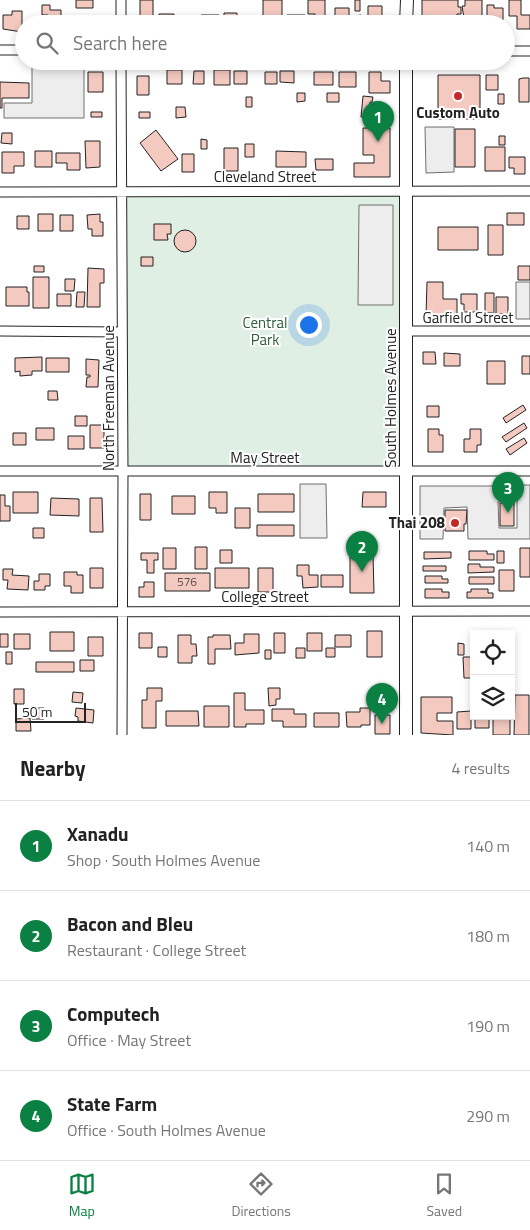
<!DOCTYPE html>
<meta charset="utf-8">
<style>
:root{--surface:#fff;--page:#f6f6f6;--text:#222;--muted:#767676;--line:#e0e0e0;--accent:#0b8043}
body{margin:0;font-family:"Titillium Web",sans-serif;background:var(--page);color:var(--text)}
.controls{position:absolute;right:15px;bottom:15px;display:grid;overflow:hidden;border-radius:0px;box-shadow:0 2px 8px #0003}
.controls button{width:45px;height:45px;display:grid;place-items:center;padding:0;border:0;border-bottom:1px solid var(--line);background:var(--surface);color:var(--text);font:25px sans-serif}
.scale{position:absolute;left:15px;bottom:12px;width:71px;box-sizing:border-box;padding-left:5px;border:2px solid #222;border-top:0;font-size:14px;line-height:18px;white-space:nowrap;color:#222;-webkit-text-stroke:4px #fff;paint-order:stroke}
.you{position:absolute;left:308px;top:324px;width:18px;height:18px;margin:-12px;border:4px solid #fff;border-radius:50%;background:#1a73e8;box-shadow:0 0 0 8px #1a73e833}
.badge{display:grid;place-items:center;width:32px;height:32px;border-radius:50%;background:var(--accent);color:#fff;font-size:16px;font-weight:700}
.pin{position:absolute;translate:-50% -41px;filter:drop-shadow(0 1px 2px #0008)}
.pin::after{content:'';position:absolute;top:26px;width:18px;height:15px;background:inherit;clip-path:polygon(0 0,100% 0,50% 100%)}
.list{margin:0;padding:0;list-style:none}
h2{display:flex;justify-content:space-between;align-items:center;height:65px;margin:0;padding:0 20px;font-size:21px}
h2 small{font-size:16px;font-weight:400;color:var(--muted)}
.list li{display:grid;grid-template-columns:32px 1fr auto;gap:15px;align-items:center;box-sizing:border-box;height:90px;padding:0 20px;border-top:1px solid var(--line)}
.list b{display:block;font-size:19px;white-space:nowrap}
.list p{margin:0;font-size:16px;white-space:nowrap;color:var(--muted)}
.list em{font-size:16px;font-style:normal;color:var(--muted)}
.icon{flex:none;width:28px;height:28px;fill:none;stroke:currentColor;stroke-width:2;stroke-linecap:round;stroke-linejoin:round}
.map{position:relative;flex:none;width:530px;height:735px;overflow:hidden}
.search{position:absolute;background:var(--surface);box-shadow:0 2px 8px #0003;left:15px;right:15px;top:15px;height:55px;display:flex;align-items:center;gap:12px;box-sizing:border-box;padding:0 18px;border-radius:28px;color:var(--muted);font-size:19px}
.sheet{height:425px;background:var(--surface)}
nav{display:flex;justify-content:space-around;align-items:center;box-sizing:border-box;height:70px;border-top:1px solid var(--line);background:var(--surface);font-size:14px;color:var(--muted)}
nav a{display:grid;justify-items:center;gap:2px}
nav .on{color:var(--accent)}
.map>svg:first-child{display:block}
.green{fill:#e0efe3;stroke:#6f6f6f}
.parking{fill:#ededed;stroke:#6f6f6f}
.building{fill:#f3c9c0;stroke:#222}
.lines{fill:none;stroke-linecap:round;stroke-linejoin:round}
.street-casing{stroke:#222;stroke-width:11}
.secondary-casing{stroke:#222;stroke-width:14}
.street{stroke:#fff;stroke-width:9}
.secondary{stroke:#fff;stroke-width:12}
.poi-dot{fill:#c62828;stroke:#fff;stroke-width:2}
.labels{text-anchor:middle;stroke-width:4;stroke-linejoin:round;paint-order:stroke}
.number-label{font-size:12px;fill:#564c4a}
.poi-label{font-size:15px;font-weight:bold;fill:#222;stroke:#fff}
.street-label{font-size:15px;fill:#222;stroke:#fff}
.park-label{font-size:15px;fill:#2f5e38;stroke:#fff}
</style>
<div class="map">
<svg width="530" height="735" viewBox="0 0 530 735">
<rect width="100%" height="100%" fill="#fff"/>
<!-- green -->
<path class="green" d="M 123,191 L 406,191 L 407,471 L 123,472 Z"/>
<!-- parking -->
<path class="parking" d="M 32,66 L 84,66 L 84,118 L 4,118 L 4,103 L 32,103 Z
M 425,127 L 454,127 L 454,172 L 426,173 Z
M 359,205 L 393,205 L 393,305 L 358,305 Z
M 516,282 L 530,282 L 530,319 L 516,319 Z
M 300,484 L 326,484 L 327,538 L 300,538 Z
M 517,485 L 530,485 L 530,539 L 468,539 L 467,507 L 444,508 L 443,539 L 420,539 L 420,486 L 502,486 L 502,501 L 498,502 L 499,528 L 517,528 Z"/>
<!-- building -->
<path class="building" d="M 76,0 L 93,0 L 93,8 L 76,8 Z
M 140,0 L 153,0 L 153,24 L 140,24 Z
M 263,0 L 282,0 L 282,24 L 248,24 L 248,19 L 263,19 Z
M 308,0 L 325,0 L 325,17 L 315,17 L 315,14 L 308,14 Z
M 355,0 L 360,0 L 360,11 L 355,11 Z
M 422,0 L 458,0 L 458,7 L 461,7 L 461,14 L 457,14 L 457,24 L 422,24 Z
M 465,0 L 482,0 L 482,24 L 465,24 L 462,6 L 465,6 Z
M 509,0 L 521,0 L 521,15 L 530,15 L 530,29 L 517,29 L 517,16 L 509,16 Z
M 42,5 L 50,5 L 50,10 L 61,10 L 61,24 L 48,24 L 48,15 L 42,15 Z
M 487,5 L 494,5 L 494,8 L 503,8 L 503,24 L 487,24 Z
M 368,6 L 382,6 L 382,17 L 387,17 L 387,24 L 372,24 L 372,20 L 368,20 Z
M 335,8 L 349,8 L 349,24 L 335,24 Z
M 12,11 L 22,11 L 22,32 L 3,29 L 3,15 L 12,15 Z
M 224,13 L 237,13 L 237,24 L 224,24 Z
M 159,14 L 174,14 L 174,24 L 160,24 Z
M 201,15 L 219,15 L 219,24 L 201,24 Z
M 287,15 L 305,15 L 305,24 L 287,24 Z
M 361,15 L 362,24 L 355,24 L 355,16 Z
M 179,18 L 192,18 L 192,24 L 179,24 Z
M 167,70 L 182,70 L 182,84 L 167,84 Z
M 214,70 L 230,70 L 230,85 L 214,85 Z
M 194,71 L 204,71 L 204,84 L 193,84 Z
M 234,71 L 247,71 L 247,84 L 234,84 Z
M 280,71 L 294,71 L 294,83 L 280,82 Z
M 88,72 L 103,72 L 103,92 L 88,92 Z
M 265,72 L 277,72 L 277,84 L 265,84 Z
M 314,72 L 333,72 L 333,85 L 314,85 Z
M 339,72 L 356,72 L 356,87 L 339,87 Z
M 369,72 L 381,72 L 381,81 L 390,81 L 390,93 L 369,93 Z
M 438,75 L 480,75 L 480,119 L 438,119 Z
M 486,75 L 498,75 L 498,90 L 486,90 Z
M 137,76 L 149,76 L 149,95 L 137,95 Z
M 523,78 L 529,78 L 529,102 L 519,102 L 519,79 Z
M 0,82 L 29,83 L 29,98 L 2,98 L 2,108 L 0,108 Z
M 297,93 L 305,93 L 305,101 L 297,102 Z
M 327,93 L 339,93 L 339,102 L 327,102 Z
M 498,94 L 504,94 L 504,104 L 498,104 Z
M 363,96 L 373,97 L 372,102 L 370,102 L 369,117 L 361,117 Z
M 246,97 L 252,97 L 252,107 L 246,107 Z
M 176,107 L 185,107 L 186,117 L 176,118 Z
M 91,112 L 102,112 L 102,117 L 91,117 Z
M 139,112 L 150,112 L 150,118 L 139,118 Z
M 363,128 L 390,128 L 390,177 L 354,177 L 354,163 L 374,163 L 374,155 L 363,155 Z
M 455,129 L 475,129 L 475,167 L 455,167 Z
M 156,130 L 178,159 L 161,171 L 140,143 Z
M 2,133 L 12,133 L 12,144 L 1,143 Z
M 499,136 L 505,136 L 505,145 L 499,145 Z
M 201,139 L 207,140 L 207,149 L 201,149 Z
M 85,141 L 100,141 L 100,167 L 86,168 Z
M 245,144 L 254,144 L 254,157 L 245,157 Z
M 485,147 L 505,147 L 505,171 L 485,171 Z
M 224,148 L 238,148 L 238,171 L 224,171 Z
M 35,151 L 52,151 L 52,167 L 35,167 Z
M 276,151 L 306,152 L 306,167 L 276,167 Z
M 2,152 L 24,152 L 24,166 L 14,166 L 14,173 L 2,173 Z
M 56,153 L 80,153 L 80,170 L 67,170 L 67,163 L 56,163 Z
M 182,154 L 194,154 L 194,172 L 182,172 Z
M 509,157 L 525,157 L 525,174 L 514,174 L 514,168 L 509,168 Z
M 315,159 L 333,159 L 333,170 L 316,170 Z
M 507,213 L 524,213 L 524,225 L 507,225 Z
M 38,214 L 53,214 L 53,231 L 38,231 Z
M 100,214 L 100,222 L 103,222 L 103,236 L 92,236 L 92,229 L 88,229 L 87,215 Z
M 60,215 L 73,215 L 73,231 L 60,231 Z
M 17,216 L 29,216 L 29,229 L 17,229 Z
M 154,224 L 171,224 L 171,234 L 167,234 L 168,240 L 154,240 Z
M 488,225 L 503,225 L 503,255 L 488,255 Z
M 438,227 L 478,227 L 478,250 L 438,250 Z
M174 241a11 11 0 1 1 22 0a11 11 0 1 1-22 0Z
M 141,257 L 153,257 L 153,266 L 141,266 Z
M 34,266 L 44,266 L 44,272 L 34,272 Z
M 518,266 L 530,266 L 530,280 L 518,280 Z
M 88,268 L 104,269 L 104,283 L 100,283 L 100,307 L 87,307 Z
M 33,277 L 49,277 L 49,308 L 33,308 Z
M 65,279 L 75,279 L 74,291 L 65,291 Z
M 427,282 L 443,282 L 443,299 L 457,299 L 457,315 L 426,315 Z
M 6,287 L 27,287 L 27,292 L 29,292 L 29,306 L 6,306 Z
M 77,292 L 85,292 L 84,307 L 76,307 Z
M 485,293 L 494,293 L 494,313 L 485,313 Z
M 57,294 L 71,294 L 71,306 L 57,306 Z
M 461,294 L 477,294 L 477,312 L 464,312 L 464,304 L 461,304 Z
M 496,297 L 508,297 L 508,314 L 496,314 Z
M 423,352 L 435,352 L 436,364 L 423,364 Z
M 444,353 L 460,354 L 460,366 L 444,366 Z
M 522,356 L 530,356 L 530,374 L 522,374 Z
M 42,357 L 42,371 L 32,371 L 32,375 L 20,376 L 20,371 L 15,372 L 15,358 Z
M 46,358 L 69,358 L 69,372 L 46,372 Z
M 86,359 L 99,360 L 98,387 L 86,387 L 87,377 L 90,377 L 90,375 L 86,375 Z
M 487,361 L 505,361 L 505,384 L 487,384 Z
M 48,391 L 57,391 L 58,400 L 48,400 Z
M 523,405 L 526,410 L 506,423 L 503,418 Z
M 427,406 L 439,406 L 439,417 L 427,417 Z
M 75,416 L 87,416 L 87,426 L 75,426 Z
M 524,423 L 527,428 L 506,442 L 502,437 Z
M 90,425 L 104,425 L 104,448 L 90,448 Z
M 36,428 L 54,428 L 54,440 L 36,440 Z
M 428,429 L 439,429 L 439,435 L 443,435 L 443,452 L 428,452 Z
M 470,429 L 481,429 L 481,445 L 477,445 L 477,452 L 464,452 L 464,439 L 470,439 Z
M 13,433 L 26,433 L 26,445 L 13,445 Z
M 68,436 L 84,436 L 84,449 L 68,449 Z
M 524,438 L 527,443 L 510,455 L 506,449 Z
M 13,492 L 38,492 L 38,513 L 13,513 Z
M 209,492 L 227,492 L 227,513 L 216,513 L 216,508 L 209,508 Z
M 363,492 L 386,492 L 386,507 L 362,507 Z
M 503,492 L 514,492 L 514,526 L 500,526 L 500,503 L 503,503 Z
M 140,494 L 151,494 L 151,520 L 140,520 Z
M 258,494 L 294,494 L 294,512 L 258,512 Z
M 0,495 L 5,495 L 5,506 L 10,506 L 10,521 L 0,521 Z
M 172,496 L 195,496 L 195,514 L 172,514 Z
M 51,498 L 79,499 L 79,516 L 50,515 Z
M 90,498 L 102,498 L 103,532 L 90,532 Z
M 235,508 L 250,508 L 250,528 L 235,528 Z
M 445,510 L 467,510 L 466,524 L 464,524 L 464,531 L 445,531 Z
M 257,525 L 294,525 L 294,536 L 257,536 Z
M 33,528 L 44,528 L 44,538 L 33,538 Z
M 367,545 L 367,554 L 373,554 L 374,593 L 350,593 L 350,546 Z
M 195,547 L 207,547 L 207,569 L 195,569 Z
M 163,548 L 176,548 L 176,569 L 163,569 Z
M 520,548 L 530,548 L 530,577 L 520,577 Z
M 220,550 L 232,550 L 232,563 L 220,563 Z
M 469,551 L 487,551 L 487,554 L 494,554 L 494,560 L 469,560 Z
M 497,551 L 504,551 L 504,563 L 497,563 Z
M 424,552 L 451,552 L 451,558 L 424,559 Z
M 141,553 L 158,553 L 158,560 L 154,560 L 154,573 L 147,573 L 147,560 L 141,560 Z
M 468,564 L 480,564 L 480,567 L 494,567 L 494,572 L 468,573 Z
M 297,565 L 309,565 L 309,575 L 318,575 L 318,587 L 303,588 L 302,576 L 297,576 Z
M 423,566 L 446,566 L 446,571 L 423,571 Z
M 90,568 L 103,568 L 103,588 L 90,588 Z
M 215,568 L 249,568 L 249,588 L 215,588 Z
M 258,568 L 273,568 L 273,592 L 258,592 Z
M 3,569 L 13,569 L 12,575 L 29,576 L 28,590 L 7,589 L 8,580 L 3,580 Z
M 499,570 L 514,570 L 514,591 L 499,591 Z
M 64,572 L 77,572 L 77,575 L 83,575 L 83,593 L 71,593 L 71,586 L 64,586 Z
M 165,573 L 210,573 L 210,591 L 165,591 Z
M 39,574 L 50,574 L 50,586 L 45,586 L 45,590 L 34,590 L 34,581 L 39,581 Z
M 321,575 L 343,575 L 343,587 L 321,587 Z
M 425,576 L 442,576 L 442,579 L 448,579 L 448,583 L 425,583 Z
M 469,577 L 494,577 L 494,584 L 469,584 Z
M 144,582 L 154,582 L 154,597 L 139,597 L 139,587 L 144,587 Z
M 425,589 L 442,589 L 442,592 L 449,592 L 449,598 L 425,598 Z
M 471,589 L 488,589 L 488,593 L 493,593 L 493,598 L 467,598 L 467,592 L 471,592 Z
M 367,631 L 382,631 L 382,657 L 367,657 Z
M 50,632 L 74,632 L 74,651 L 50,651 Z
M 139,633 L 152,633 L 152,648 L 139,648 Z
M 274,633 L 285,633 L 285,653 L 274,653 Z
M 307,633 L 322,633 L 322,651 L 307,651 Z
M 0,634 L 8,634 L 8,647 L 0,647 Z
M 14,634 L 30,634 L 30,649 L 14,649 Z
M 244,634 L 259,634 L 259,653 L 235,655 L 235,643 L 244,643 Z
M 178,635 L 191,635 L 191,644 L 196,644 L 197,656 L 192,656 L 192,663 L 178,663 Z
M 213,635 L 230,635 L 231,649 L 215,649 L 215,664 L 208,664 L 208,637 L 213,637 Z
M 335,635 L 351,635 L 351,647 L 335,647 Z
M 88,637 L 103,637 L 103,656 L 88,656 Z
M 458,643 L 464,644 L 464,655 L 458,655 Z
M 158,647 L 167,647 L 167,657 L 158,657 Z
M 296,648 L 305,648 L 305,658 L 296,658 Z
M 326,648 L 335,648 L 335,657 L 326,657 Z
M 265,650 L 271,650 L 271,659 L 265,659 Z
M 6,652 L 12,652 L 12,664 L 6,664 Z
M 463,657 L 474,657 L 474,678 L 464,678 Z
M 80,660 L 94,660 L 94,671 L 80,671 Z
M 36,662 L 74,662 L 74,672 L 36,672 Z
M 147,688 L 162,688 L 162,701 L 156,701 L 156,728 L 142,728 L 142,700 L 147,700 Z
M 268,688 L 280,688 L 280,699 L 276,699 L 276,705 L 269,706 Z
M 14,689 L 24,689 L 24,704 L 14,704 Z
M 73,692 L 83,693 L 82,703 L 72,702 Z
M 234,693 L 245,693 L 245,710 L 264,710 L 264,724 L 246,724 L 246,727 L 234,727 Z
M 515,695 L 529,695 L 529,735 L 514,735 Z
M 421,697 L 452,697 L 452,713 L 437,713 L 437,721 L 453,721 L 453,735 L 421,733 Z
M 204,706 L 229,706 L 229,727 L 204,727 Z
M 32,708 L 44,708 L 44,719 L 32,719 Z
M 76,708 L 94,710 L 93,723 L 78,721 L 78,717 L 75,716 Z
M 360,708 L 370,708 L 370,725 L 361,725 L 361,727 L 347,727 L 346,712 L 360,712 Z
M 272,709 L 294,709 L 294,714 L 306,714 L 306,727 L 283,727 L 283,721 L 272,721 Z
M 166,711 L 198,711 L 199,726 L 166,726 Z
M 471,711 L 471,729 L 457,729 L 457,712 Z
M 314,713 L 339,713 L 339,727 L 314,727 Z
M 375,715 L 390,715 L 390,734 L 375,734 Z
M 475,716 L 489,716 L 489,728 L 475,728 Z
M 30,718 L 31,731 L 16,731 L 16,719 Z
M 493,719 L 510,719 L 510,735 L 493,735 Z"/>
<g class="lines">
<defs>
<path id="street" d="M 121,0 L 121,24
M 0,50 L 24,50
M 506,51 L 530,51
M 121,61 L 123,472 L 122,735
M 0,192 L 530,191
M 0,331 L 122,332
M 407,331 L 530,331
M 0,471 L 530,471
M 0,612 L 530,611"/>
<path id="secondary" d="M 406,24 L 407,0
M 406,735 L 406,61"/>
</defs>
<!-- street casing -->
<use href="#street" class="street-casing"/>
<!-- secondary casing -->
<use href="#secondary" class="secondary-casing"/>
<!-- street -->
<use href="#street" class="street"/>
<!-- secondary -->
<use href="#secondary" class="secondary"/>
</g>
<!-- markers -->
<g class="poi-dot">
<circle cx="458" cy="96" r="5"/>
<circle cx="455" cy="523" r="5"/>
</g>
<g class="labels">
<!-- number labels -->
<g class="number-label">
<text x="187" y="586">576</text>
</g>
<!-- poi labels -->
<g class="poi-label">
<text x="458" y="118">Custom Auto</text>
<text x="445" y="528" text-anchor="end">Thai 208</text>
</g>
<!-- street labels -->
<g class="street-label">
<text x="265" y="182">Cleveland Street</text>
<text x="468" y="323">Garfield Street</text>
<text transform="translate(109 398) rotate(-90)" y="5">North Freeman Avenue</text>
<text transform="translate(391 398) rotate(-90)" y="5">South Holmes Avenue</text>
<text x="265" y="463">May Street</text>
<text x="265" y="602">College Street</text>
</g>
<!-- park labels -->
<g class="park-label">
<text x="265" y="328">Central<tspan x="265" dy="17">Park</tspan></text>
</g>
</g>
</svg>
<div class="controls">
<button><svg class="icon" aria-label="locate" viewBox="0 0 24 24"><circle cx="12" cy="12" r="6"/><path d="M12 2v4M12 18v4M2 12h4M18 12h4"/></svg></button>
<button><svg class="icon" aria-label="layers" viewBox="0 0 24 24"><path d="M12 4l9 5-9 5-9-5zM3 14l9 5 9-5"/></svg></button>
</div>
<div class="scale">50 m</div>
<div class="you"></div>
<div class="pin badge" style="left:378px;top:142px">1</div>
<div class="pin badge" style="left:362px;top:572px">2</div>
<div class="pin badge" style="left:508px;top:513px">3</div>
<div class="pin badge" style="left:382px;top:724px">4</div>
<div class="search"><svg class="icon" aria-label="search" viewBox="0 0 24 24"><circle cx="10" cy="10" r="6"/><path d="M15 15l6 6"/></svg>Search here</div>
</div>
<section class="sheet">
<h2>Nearby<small>4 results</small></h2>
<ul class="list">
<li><span class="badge">1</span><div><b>Xanadu</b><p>Shop · South Holmes Avenue</p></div><em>140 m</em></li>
<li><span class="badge">2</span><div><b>Bacon and Bleu</b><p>Restaurant · College Street</p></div><em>180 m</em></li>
<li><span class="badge">3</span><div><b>Computech</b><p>Office · May Street</p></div><em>190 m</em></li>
<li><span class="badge">4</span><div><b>State Farm</b><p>Office · South Holmes Avenue</p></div><em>290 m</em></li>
</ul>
</section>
<nav>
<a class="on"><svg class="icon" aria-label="map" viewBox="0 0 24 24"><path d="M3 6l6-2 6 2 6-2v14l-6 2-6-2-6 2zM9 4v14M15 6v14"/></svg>Map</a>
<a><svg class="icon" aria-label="directions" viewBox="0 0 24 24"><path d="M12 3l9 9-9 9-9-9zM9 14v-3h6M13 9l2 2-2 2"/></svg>Directions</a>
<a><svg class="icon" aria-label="saved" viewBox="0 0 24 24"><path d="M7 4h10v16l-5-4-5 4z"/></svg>Saved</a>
</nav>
